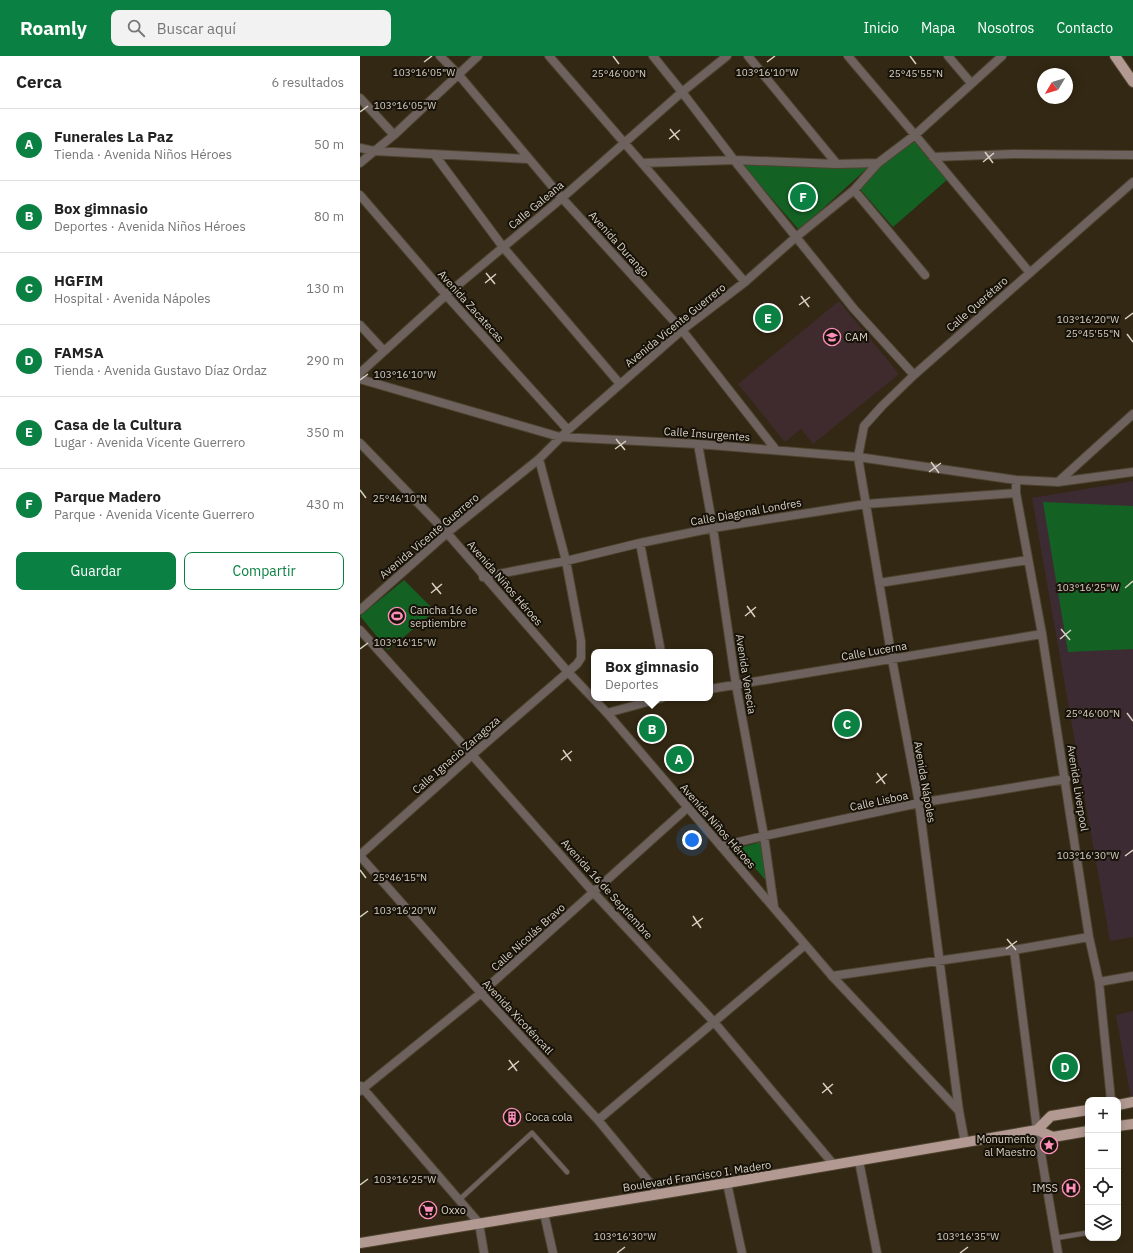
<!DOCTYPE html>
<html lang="es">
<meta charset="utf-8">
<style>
:root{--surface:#fff;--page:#f2f2f2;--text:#222;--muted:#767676;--line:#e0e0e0;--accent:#0b8043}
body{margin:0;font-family:"IBM Plex Sans",sans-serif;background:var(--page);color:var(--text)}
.controls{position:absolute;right:12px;bottom:12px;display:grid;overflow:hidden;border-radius:8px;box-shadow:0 2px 10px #0003}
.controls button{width:36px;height:36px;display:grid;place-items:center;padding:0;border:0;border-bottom:1px solid var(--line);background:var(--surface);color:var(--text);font:20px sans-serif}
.compass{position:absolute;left:677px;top:12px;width:36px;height:36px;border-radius:50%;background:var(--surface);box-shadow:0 2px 10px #0003;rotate:232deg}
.you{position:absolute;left:332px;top:784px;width:14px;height:14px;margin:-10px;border:3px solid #fff;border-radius:50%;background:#1a73e8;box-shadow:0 0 0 6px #1a73e833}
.badge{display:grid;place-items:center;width:26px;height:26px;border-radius:50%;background:var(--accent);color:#fff;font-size:13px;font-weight:700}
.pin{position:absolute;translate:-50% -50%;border:2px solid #fff;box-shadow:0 1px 4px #0006}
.popup{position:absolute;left:231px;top:593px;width:122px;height:52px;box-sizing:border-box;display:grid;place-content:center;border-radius:8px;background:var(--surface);filter:drop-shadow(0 1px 3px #0005);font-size:13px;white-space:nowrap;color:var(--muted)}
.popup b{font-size:15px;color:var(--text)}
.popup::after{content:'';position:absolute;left:50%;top:100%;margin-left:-8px;border:8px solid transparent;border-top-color:var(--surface)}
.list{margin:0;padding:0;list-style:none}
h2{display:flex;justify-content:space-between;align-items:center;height:52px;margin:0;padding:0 16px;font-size:17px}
h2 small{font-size:13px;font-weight:400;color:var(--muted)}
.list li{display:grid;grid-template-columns:26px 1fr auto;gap:12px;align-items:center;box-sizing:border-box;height:72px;padding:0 16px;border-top:1px solid var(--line)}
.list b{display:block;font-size:15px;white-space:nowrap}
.list p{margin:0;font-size:13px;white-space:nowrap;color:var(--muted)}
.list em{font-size:13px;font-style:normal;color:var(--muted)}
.actions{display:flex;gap:8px;padding:12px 16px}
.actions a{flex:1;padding:9px 0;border:1px solid var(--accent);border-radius:8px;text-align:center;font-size:14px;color:var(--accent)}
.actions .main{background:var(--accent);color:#fff}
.icon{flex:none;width:22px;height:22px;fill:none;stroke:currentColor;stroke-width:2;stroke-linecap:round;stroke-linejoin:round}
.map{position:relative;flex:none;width:773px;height:1197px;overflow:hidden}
header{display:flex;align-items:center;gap:24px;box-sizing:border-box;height:56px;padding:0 20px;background:var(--accent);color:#fff}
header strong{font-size:19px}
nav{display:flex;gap:22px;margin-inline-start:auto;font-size:14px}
.search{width:280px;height:36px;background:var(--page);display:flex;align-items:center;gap:10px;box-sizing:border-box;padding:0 14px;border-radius:8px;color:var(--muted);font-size:15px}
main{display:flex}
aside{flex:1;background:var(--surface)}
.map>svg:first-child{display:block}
.commercial{fill:#3d2b33}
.education{fill:#3f2b2e}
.green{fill:#136224}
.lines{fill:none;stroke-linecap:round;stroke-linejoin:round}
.service-casing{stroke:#4d432f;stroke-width:6}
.minor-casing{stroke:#4d432f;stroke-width:10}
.tertiary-casing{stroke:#4d432f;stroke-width:10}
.primary-casing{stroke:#4d432f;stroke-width:12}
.service{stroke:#6e625e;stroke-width:4.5}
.minor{stroke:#6e625e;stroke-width:8}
.tertiary{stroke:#6e625e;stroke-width:8}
.primary{stroke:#b29991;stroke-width:10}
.ticks{fill:none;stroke:#d7d0c3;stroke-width:1.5}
.labels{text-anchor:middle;stroke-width:4;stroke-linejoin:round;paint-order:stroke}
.street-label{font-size:11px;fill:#d7d0c3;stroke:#171209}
.poi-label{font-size:11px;fill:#d7d0c3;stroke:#171209;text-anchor:start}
.ticks-label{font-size:10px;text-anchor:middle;fill:#d7d0c3;stroke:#171209;stroke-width:4;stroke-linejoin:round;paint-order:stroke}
</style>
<header>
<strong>Roamly</strong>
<div class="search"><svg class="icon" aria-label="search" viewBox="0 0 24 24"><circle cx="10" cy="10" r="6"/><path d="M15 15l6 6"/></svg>Buscar aquí</div>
<nav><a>Inicio</a><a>Mapa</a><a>Nosotros</a><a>Contacto</a></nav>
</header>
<main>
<aside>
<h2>Cerca<small>6 resultados</small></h2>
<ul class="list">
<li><span class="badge">A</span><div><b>Funerales La Paz</b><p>Tienda · Avenida Niños Héroes</p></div><em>50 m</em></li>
<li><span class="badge">B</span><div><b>Box gimnasio</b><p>Deportes · Avenida Niños Héroes</p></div><em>80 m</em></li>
<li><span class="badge">C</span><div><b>HGFIM</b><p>Hospital · Avenida Nápoles</p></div><em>130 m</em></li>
<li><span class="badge">D</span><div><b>FAMSA</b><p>Tienda · Avenida Gustavo Díaz Ordaz</p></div><em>290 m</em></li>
<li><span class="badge">E</span><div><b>Casa de la Cultura</b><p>Lugar · Avenida Vicente Guerrero</p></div><em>350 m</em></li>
<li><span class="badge">F</span><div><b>Parque Madero</b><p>Parque · Avenida Vicente Guerrero</p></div><em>430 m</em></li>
</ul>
<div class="actions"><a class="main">Guardar</a><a>Compartir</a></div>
</aside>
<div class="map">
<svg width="773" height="1197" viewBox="0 0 773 1197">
<rect width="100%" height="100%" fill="#332813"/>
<!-- commercial -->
<path class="commercial" d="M 773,425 L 773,881 L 750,885 L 672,442 Z
M 773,955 L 773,1054 L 756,959 Z"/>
<!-- education -->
<path class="education" d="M 479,245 L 539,318 L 453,388 L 441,373 L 425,386 L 378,328 Z"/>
<!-- green -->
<path class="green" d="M 558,83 L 588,123 L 533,171 L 499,132 L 521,109 Z
M 376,101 L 512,108 L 439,174 Z
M 683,446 L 773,450 L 773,593 L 708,596 Z
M 44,524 L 75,555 L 28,594 L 0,560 Z
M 401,786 L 407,826 L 378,792 Z"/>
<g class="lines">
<defs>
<path id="service" d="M 99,1144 L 172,1077 L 207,1116
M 696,1182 L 726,1177"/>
<path id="minor" d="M 80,0 L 98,18 L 202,142 L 322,274 L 416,394
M 189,0 L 385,226
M 293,0 L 322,36 L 374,104 L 494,253 L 554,319
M 388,0 L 477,108
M 488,0 L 555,79 L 670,217
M 588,0 L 611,27
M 0,42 L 34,79
M 0,92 L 14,95 L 168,103
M 74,98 L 143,191 L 260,328
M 573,101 L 653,98 L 773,99
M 0,107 L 34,79 L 118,0
M 282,107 L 374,104 L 477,108 L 518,107
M 494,134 L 565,219
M 0,139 L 86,239 L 208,374
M 0,269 L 24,295
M 0,317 L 86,239 L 202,142 L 322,36 L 367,0
M 0,323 L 200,381 L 338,388 L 498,401 L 656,424 L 698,426 L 773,416
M 0,387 L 87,477 L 208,616 L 217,608 L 221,602 L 221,585 L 206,505 L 179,403
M 338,388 L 353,472 L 376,629 L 404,780 L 414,851
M 656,424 L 656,437 L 682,578 L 729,881 L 739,926 L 751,1044
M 698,426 L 773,358
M 280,487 L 301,596
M 123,521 L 206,505 L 280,487 L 353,472 L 506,448 L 656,437
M 519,527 L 668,504
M 0,554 L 87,477 L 179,403 L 208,374 L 322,274 L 385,226 L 436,181 L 494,134 L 518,107 L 555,79 L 642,0
M 0,574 L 112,699 L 234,837 L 354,966 L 474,1109
M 350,633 L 682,578
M 247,657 L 302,642
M 361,790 L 404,780 L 559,747 L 706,723
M 0,800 L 121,937 L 238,1064 L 299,1138
M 654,894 L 677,1074 L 698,1197
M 472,920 L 654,894 L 729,881
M 739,926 L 773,920
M 1,1030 L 119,1167 L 124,1197
M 0,1035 L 121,937 L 327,752
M 599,1055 L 559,747 L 532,603 L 498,401 L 504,370 L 522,350 L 554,319 L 773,126
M 238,1064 L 445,889
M 499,1105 L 517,1197
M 367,1127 L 382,1197
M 184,1157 L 193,1197"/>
<path id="tertiary" d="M 0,799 L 112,699 L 208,616 L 247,657 L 472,920 L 599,1055 L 605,1087"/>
<path id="primary" d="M 755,0 L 773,26
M 758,1049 L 773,1046
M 758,1070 L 773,1068
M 677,1074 L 691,1060 L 728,1054
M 0,1187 L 367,1127 L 677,1074 L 693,1081 L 728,1075"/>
</defs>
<!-- service casing -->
<use href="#service" class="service-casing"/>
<!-- minor casing -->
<use href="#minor" class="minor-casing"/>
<!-- tertiary casing -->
<use href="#tertiary" class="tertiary-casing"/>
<!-- primary casing -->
<use href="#primary" class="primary-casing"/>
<!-- service -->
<use href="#service" class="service"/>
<!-- minor -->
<use href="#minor" class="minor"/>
<!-- tertiary -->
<use href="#tertiary" class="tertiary"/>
<!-- primary -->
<use href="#primary" class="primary"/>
</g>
<!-- ticks -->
<path class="ticks" d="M 253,0 L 259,8M 550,0 L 556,8M 64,6 L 72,0M 407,6 L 415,0M 0,56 L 8,50M 310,73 L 319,84M 309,83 L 320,74M 625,96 L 633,107M 623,106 L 634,97M 126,217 L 135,228M 125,227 L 136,218M 441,240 L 449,251M 439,249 L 450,241M 765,263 L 773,257M 767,278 L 773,286M 0,324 L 8,318M 256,383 L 265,394M 255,393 L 266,385M 571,406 L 579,417M 569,416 L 581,407M 0,434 L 6,442M 72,527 L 81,538M 765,532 L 773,525M 71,537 L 82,528M 387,550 L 395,561M 385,560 L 396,551M 701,573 L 710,584M 700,583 L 711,574M 0,593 L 8,587M 767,657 L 773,665M 203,694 L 211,705M 201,704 L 212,695M 517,717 L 525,728M 516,727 L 527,718M 765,800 L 773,794M 0,814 L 6,822M 333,860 L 341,872M 0,861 L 8,855M 332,870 L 343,862M 647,883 L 656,894M 646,893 L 657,885M 149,1004 L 157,1015M 148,1014 L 159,1005M 463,1027 L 472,1038M 462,1037 L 473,1028M 0,1129 L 8,1123M 257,1197 L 265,1191M 600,1197 L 608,1191"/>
<!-- icons -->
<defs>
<symbol id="school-ring" viewBox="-11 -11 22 22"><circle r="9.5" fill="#171209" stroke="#ff8eba" stroke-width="1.5"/><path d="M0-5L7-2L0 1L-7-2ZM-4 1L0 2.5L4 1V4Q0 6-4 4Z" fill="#ff8eba"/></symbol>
<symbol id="stadium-ring" viewBox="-11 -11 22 22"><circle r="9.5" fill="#171209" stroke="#ff8eba" stroke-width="1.5"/><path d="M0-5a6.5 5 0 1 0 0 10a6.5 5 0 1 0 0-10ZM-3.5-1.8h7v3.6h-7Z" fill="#ff8eba"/></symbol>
<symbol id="building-ring" viewBox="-11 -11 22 22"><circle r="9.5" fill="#171209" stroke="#ff8eba" stroke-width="1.5"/><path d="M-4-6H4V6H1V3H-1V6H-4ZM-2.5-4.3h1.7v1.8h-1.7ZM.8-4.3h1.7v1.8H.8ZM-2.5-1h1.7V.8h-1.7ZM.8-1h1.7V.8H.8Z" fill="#ff8eba"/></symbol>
<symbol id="sight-ring" viewBox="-11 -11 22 22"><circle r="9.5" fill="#171209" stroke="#ff8eba" stroke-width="1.5"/><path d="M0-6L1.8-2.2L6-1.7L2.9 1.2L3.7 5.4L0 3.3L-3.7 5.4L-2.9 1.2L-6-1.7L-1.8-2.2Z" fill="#ff8eba"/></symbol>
<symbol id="hospital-ring" viewBox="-11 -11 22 22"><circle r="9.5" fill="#171209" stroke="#ff8eba" stroke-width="1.5"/><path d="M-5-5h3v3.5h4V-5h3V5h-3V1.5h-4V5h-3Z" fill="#ff8eba"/></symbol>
<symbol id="supermarket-ring" viewBox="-11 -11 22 22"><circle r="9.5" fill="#171209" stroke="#ff8eba" stroke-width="1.5"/><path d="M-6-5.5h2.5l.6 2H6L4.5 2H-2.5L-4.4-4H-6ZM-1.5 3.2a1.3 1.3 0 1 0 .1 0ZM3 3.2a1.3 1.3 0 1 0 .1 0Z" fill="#ff8eba"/></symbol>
</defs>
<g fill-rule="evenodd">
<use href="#school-ring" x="462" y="271" width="20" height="20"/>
<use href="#stadium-ring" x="27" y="550" width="20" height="20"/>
<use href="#building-ring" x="142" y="1051" width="20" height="20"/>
<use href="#sight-ring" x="679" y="1079" width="20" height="20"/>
<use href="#hospital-ring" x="701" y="1122" width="20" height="20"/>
<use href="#supermarket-ring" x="58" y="1144" width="20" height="20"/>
</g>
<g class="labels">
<!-- street labels -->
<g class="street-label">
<text transform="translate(176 149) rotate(-40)" y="4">Calle Galeana</text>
<text transform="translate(259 188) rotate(48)" y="4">Avenida Durango</text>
<text transform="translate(617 248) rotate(-41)" y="4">Calle Querétaro</text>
<text transform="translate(111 250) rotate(48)" y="4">Avenida Zacatecas</text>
<text transform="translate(315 269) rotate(-39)" y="4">Avenida Vicente Guerrero</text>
<text transform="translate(347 378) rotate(4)" y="4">Calle Insurgentes</text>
<text transform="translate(386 456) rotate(-10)" y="4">Calle Diagonal Londres</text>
<text transform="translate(69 480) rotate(-40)" y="4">Avenida Vicente Guerrero</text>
<text transform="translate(145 527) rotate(49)" y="4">Avenida Niños Héroes</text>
<text transform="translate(514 595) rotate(-10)" y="4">Calle Lucerna</text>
<text transform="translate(386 618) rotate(81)" y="4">Avenida Venecia</text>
<text transform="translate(96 699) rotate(-41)" y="4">Calle Ignacio Zaragoza</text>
<text transform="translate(565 726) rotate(80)" y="4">Avenida Nápoles</text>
<text transform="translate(718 732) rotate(81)" y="4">Avenida Liverpool</text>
<text transform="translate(519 745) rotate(-12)" y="4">Calle Lisboa</text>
<text transform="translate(358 770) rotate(49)" y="4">Avenida Niños Héroes</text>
<text transform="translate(247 833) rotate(48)" y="4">Avenida 16 de Septiembre</text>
<text transform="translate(168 881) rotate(-42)" y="4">Calle Nicolás Bravo</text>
<text transform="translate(158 961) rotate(47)" y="4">Avenida Xicoténcatl</text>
<text transform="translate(337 1120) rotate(-9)" y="4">Boulevard Francisco I. Madero</text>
</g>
<!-- poi labels -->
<g class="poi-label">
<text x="485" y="285">CAM</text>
<text x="50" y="558">Cancha 16 de<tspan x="50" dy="13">septiembre</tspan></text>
<text x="165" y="1065">Coca cola</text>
<text x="676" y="1087" text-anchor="end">Monumento<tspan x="676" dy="13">al Maestro</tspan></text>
<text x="698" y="1136" text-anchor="end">IMSS</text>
<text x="81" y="1158">Oxxo</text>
</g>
</g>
<g class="ticks-label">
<text x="407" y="20">103°16'10"W</text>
<text x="64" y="20">103°16'05"W</text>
<text x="259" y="21">25°46'00"N</text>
<text x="556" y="21">25°45'55"N</text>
<text x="45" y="53">103°16'05"W</text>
<text x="728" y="267">103°16'20"W</text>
<text x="733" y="281">25°45'55"N</text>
<text x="45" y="322">103°16'10"W</text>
<text x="40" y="446">25°46'10"N</text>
<text x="728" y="535">103°16'25"W</text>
<text x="45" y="590">103°16'15"W</text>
<text x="733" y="661">25°46'00"N</text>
<text x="728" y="803">103°16'30"W</text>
<text x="40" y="825">25°46'15"N</text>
<text x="45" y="858">103°16'20"W</text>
<text x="45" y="1127">103°16'25"W</text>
<text x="265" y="1184">103°16'30"W</text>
<text x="608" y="1184">103°16'35"W</text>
</g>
</svg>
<div class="controls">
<button>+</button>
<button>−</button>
<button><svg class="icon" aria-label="locate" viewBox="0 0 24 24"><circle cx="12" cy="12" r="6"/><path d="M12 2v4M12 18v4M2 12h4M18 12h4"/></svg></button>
<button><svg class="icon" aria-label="layers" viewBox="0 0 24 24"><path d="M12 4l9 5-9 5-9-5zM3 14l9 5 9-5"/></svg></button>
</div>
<svg class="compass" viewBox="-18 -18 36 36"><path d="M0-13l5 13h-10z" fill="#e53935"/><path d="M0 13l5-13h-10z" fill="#767676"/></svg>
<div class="you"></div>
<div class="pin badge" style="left:319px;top:703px">A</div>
<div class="pin badge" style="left:292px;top:673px">B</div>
<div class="popup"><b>Box gimnasio</b>Deportes</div>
<div class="pin badge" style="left:487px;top:668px">C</div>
<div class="pin badge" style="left:705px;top:1011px">D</div>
<div class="pin badge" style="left:408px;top:262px">E</div>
<div class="pin badge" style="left:443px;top:141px">F</div>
</div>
</main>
